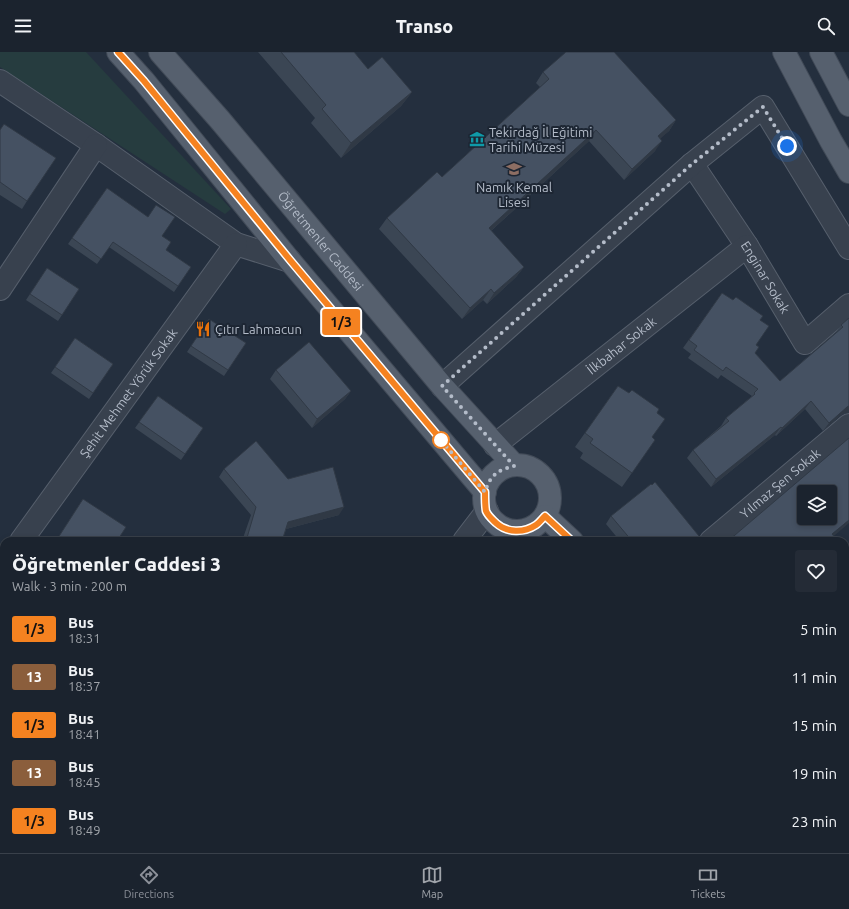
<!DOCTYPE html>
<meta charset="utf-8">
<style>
:root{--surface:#1b232e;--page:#242b36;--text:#f1f3f6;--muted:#a0a4aa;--line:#39404a;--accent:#8c9099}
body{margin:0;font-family:Ubuntu,sans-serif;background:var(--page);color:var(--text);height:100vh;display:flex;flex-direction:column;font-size:15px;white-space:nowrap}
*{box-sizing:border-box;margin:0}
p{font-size:13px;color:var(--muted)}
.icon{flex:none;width:22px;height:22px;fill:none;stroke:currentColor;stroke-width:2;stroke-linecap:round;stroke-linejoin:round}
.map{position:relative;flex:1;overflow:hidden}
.drawer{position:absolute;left:0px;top:485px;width:849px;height:316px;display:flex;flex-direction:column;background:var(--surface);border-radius:12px 12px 0 0;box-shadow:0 2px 6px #0003,0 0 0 1px var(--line)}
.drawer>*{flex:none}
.badge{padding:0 8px;border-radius:3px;font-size:14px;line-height:26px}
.buttons{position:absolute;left:797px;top:433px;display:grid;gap:8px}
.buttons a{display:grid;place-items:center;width:40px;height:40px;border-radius:4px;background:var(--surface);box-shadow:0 2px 6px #0003,0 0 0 1px var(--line);font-size:20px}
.you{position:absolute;width:20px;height:20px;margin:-10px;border:3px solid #fff;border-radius:50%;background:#1a73e8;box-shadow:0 0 0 6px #1a73e833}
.map>.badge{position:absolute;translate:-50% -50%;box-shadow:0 0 0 2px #fff}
.round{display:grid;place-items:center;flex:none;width:42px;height:42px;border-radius:4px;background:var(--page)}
.headline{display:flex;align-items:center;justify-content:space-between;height:68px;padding:0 12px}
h1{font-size:19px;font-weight:800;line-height:30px}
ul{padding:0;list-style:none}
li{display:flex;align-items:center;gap:12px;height:48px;padding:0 12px}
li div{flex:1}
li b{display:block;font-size:15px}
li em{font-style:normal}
li .badge{min-width:44px;font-weight:700;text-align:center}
header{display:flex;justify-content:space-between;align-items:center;height:52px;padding:0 12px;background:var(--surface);font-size:18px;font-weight:800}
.tab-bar{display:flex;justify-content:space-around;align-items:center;height:56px;border-top:1px solid var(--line);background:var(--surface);font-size:11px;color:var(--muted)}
.tab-bar a{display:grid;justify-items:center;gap:2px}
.tab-bar .selected{color:var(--accent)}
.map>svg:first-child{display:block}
.green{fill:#263c3f}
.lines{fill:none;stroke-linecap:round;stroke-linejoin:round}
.minor-casing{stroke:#565f6c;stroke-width:24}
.major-casing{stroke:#414a57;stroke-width:24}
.minor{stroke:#38414e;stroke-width:22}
.major{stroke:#56606e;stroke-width:22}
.wall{fill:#3b4654}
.shaded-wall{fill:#303945}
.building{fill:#455162;stroke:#303945;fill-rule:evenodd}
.line-casing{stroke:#fff;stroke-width:9}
.line{stroke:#f58220;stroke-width:6}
.walk{stroke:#b4bcc9;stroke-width:4;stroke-dasharray:0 7.2}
.stop-dot{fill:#fff;stroke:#f58220;stroke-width:2}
.labels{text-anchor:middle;stroke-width:4;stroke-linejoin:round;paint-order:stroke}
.poi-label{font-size:13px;fill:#b4bcc9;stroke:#1d2633;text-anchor:start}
.street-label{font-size:13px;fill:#b4bcc9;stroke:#1d2633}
</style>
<header><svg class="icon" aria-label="menu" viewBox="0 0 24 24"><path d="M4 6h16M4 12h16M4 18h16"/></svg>Transo<svg class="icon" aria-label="search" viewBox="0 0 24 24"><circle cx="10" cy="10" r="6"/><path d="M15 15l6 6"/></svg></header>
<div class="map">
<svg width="849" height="801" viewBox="0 0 849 801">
<rect width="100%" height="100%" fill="#242f3e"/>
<path class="green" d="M0,0H86L231,157L225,162L0,15Z"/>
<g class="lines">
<g class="minor-casing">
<g id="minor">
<path d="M0,29L96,93L236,192L290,209"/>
<path id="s1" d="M692,112L747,194L805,291L849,253"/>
<path d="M0,237L96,93"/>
<path d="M442,334L692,112L763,55L849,196"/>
<path id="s2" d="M495,393L747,194"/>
<path id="s3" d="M21,489L236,192"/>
<path d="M464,489L487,459"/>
<path d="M506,489L516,480"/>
<path id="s4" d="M711,489L849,373"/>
<path d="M0,518L4,512"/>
<path d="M845,628L849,625"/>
<path d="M199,801L203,797"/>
</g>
</g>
<g class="major-casing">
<g id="major">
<path d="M118,0L144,29L290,209L485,440"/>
<path id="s5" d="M160,0L220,68L442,334L514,413"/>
<path d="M784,0L831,89L849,120"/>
<path d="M821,0L849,53"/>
<circle cx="517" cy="446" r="33"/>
<path d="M545,464L572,489"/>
<path d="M845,742L849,745"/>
</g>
</g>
<use href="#minor" class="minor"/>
<use href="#major" class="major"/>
</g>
<g class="wall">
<path d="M258,0H354L368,17L412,40L401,54L341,106L311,71L315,66Z"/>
<path d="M543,20L676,68L669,79L660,86L655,99L624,128L589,89L491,179L524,215L516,225L487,252L483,248L462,267L379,177L387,166L442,125L540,35L536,31Z"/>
<path d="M0,78L27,149L22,157L0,143Z"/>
<path d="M107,136L162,184L166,198L191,215L174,240L109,195L97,212L68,192Z"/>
<path d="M47,216L79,237L58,269L26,248Z"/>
<path d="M722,241L760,268L755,301L780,329L836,280L841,273L849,266L846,361L841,363L823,379L805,357L776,384L775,383L711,435L687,406L693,398L721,374L726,366L752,344L721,323L718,327L688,306L691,302L683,296Z"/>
<path d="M209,267L246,291L224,324L187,300Z"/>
<path d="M75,286L113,312L89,347L51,321Z"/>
<path d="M276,318L351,339L345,347L312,376L270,327Z"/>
<path d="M618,334L657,361L652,385L655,388L622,435L580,406L583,401L575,395Z"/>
<path d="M158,344L203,376L181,408L135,376Z"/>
<path d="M224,417L288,427L339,463L286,477L282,489H242L251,463L219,425Z"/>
<path d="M83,447L117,489H56Z"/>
<path d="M611,464L703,489H620L606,472Z"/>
<path d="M4,559V629L2,631L0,630V565Z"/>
<path d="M849,663V681L845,677V668Z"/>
<path d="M316,797H358L355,801L352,800V801H315Z"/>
<path d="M523,797H563L562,799L556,801H535L534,799L524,801Z"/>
<path d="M783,797H835L834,801H782Z"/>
</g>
<g class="shaded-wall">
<path d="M412,40L401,54L341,106L351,91Z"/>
<path d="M676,68L669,79L651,95L658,84Z"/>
<path d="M596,78L589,89L482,187L489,176Z"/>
<path d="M662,89L655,99L624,128L632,117Z"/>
<path d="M524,215L516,225L487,252L494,241Z"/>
<path d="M491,237L483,248L462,267L470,256Z"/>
<path d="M351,339L345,347L312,376L317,367Z"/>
<path d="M811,349L805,357L776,384L782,376Z"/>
<path d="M849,354V361H846L841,363L823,379L829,371L847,355Z"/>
<path d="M781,375L775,383L711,435L716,427Z"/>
<path d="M344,455L339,463L282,478L288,470Z"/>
<path d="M849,468V471L828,489L832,482Z"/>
<path d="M849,606V613L845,614V609Z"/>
<path d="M4,762V765L0,769V766Z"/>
<path d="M320,797H322L339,801H317Z"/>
<path d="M350,797H358L355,801L349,799Z"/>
<path d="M527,797H535L534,799L524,801Z"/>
<path d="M545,797H563L562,799L556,801H540L542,798Z"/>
</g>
<g class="building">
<path d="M281,0H354L368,17L382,5L412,40L351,91L322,57L326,53Z"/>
<path d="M566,0H614L676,68L658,84L662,89L632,117L596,78L489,176L524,215L494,241L491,237L470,256L387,166L437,120L442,125L549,27L543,20Z"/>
<path d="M4,72L56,106L27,149L0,130V78Z"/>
<path d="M107,136L148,165L156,153L175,165L162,184L171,190L166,198L191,215L178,234L113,190L101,207L72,186Z"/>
<path d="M47,216L79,237L62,263L30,242Z"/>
<path d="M722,241L733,248L736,245L763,264L760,268L769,274L756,293L759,295L755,301L780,329L843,275L841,273L849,266V354L847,355L829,371L811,349L782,376L781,375L716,427L693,398L729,369L726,366L755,342L754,341L758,337L726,315L723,319L694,298L697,294L689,288Z"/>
<path d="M209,267L246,291L228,318L191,294Z"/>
<path d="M75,286L113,312L93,341L55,315Z"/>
<path d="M309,290L351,339L317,367L276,318Z"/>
<path d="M618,334L629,341L632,338L659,357L657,361L665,367L652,385L655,388L632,421L590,391L593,387L585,381Z"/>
<path d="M158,344L203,376L185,402L139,370Z"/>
<path d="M849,386V468L832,482L838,489H728ZM804,440H830V466H804Z"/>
<path d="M256,389L288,427L333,415L344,455L288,470L282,489H246L256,455L224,417Z"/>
<path d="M655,430L703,489H632L611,464L651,432L652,433Z"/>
<path d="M83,447L126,475L117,489H56Z"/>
<path d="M845,498L849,503V606L845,609Z"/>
<path d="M4,559V624L0,621V565Z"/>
<path d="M0,689L4,693V762L0,766Z"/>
<path d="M87,797H132L137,801H83Z"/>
<path d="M322,797H353L352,801H339Z"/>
<path d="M786,797H835L834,801H785Z"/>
</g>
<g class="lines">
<g class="line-casing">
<path id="line" d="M118,0L144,29L290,208L485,440C485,446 485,454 486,459C488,464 493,468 496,471C507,481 524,481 536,473C539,471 542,467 545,464L572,489"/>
</g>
<use href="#line" class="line"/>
<path class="walk" d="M441,388L439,386L485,440C490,424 497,418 514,414L442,334L692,112L763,55L787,94"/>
</g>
<defs>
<g id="museum-bare" transform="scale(1.2)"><path d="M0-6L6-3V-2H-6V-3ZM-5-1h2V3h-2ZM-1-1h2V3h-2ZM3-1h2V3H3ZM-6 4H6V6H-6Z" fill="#0f9aa8" stroke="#1d2633" stroke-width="2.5" paint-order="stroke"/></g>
<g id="school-bare" transform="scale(1.2)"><path d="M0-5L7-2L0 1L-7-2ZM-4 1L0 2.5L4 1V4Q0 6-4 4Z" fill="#8d6e63" stroke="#1d2633" stroke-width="2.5" paint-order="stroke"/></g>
<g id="restaurant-bare" transform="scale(1.2)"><path d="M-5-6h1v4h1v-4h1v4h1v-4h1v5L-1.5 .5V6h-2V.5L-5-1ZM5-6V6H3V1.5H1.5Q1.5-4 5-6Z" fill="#e8710a" stroke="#1d2633" stroke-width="2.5" paint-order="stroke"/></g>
</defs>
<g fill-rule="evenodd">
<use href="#museum-bare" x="477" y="87"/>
<use href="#school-bare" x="514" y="117"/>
<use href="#restaurant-bare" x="203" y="277"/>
</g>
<circle class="stop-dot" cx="441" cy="388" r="8"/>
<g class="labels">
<g class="poi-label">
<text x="489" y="85">Tekirdağ İl Eğitimi<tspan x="489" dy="15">Tarihi Müzesi</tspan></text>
<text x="514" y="140" text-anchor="middle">Namık Kemal<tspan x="514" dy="15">Lisesi</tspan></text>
<text x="215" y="282">Çıtır Lahmacun</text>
</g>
<g class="street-label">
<text dy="5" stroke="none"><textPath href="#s5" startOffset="248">Öğretmenler Caddesi</textPath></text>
<text dy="5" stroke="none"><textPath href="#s1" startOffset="135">Enginar Sokak</textPath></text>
<text dy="5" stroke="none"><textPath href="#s2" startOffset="161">İlkbahar Sokak</textPath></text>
<text dy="5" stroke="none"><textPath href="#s3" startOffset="183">Şehit Mehmet Yörük Sokak</textPath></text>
<text dy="5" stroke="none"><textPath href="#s4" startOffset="90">Yılmaz Şen Sokak</textPath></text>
</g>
</g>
</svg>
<div class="buttons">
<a><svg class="icon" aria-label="layers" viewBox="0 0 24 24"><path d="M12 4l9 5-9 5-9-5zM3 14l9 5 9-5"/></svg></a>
</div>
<div class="you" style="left:787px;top:94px"></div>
<b class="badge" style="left:341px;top:270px;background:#f58220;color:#111">1/3</b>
<section class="drawer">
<div class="headline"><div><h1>Öğretmenler Caddesi 3</h1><p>Walk · 3 min · 200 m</p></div><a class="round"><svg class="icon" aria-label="heart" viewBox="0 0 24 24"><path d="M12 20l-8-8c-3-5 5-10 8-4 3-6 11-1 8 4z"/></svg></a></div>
<ul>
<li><span class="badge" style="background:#f58220;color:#111">1/3</span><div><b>Bus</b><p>18:31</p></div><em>5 min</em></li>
<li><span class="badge" style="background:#8b5e3c;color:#fff">13</span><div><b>Bus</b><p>18:37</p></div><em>11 min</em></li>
<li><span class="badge" style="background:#f58220;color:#111">1/3</span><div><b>Bus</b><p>18:41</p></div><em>15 min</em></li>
<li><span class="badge" style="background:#8b5e3c;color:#fff">13</span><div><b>Bus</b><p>18:45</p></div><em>19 min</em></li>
<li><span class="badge" style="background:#f58220;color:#111">1/3</span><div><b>Bus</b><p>18:49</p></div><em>23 min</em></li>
</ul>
</section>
</div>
<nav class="tab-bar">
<a class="selected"><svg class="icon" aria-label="directions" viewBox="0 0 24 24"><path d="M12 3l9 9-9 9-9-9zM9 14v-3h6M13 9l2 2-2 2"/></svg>Directions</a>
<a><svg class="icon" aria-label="map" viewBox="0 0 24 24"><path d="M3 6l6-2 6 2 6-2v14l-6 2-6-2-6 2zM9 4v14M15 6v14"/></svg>Map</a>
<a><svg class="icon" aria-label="tickets" viewBox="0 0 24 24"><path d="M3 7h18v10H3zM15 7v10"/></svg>Tickets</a>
</nav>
